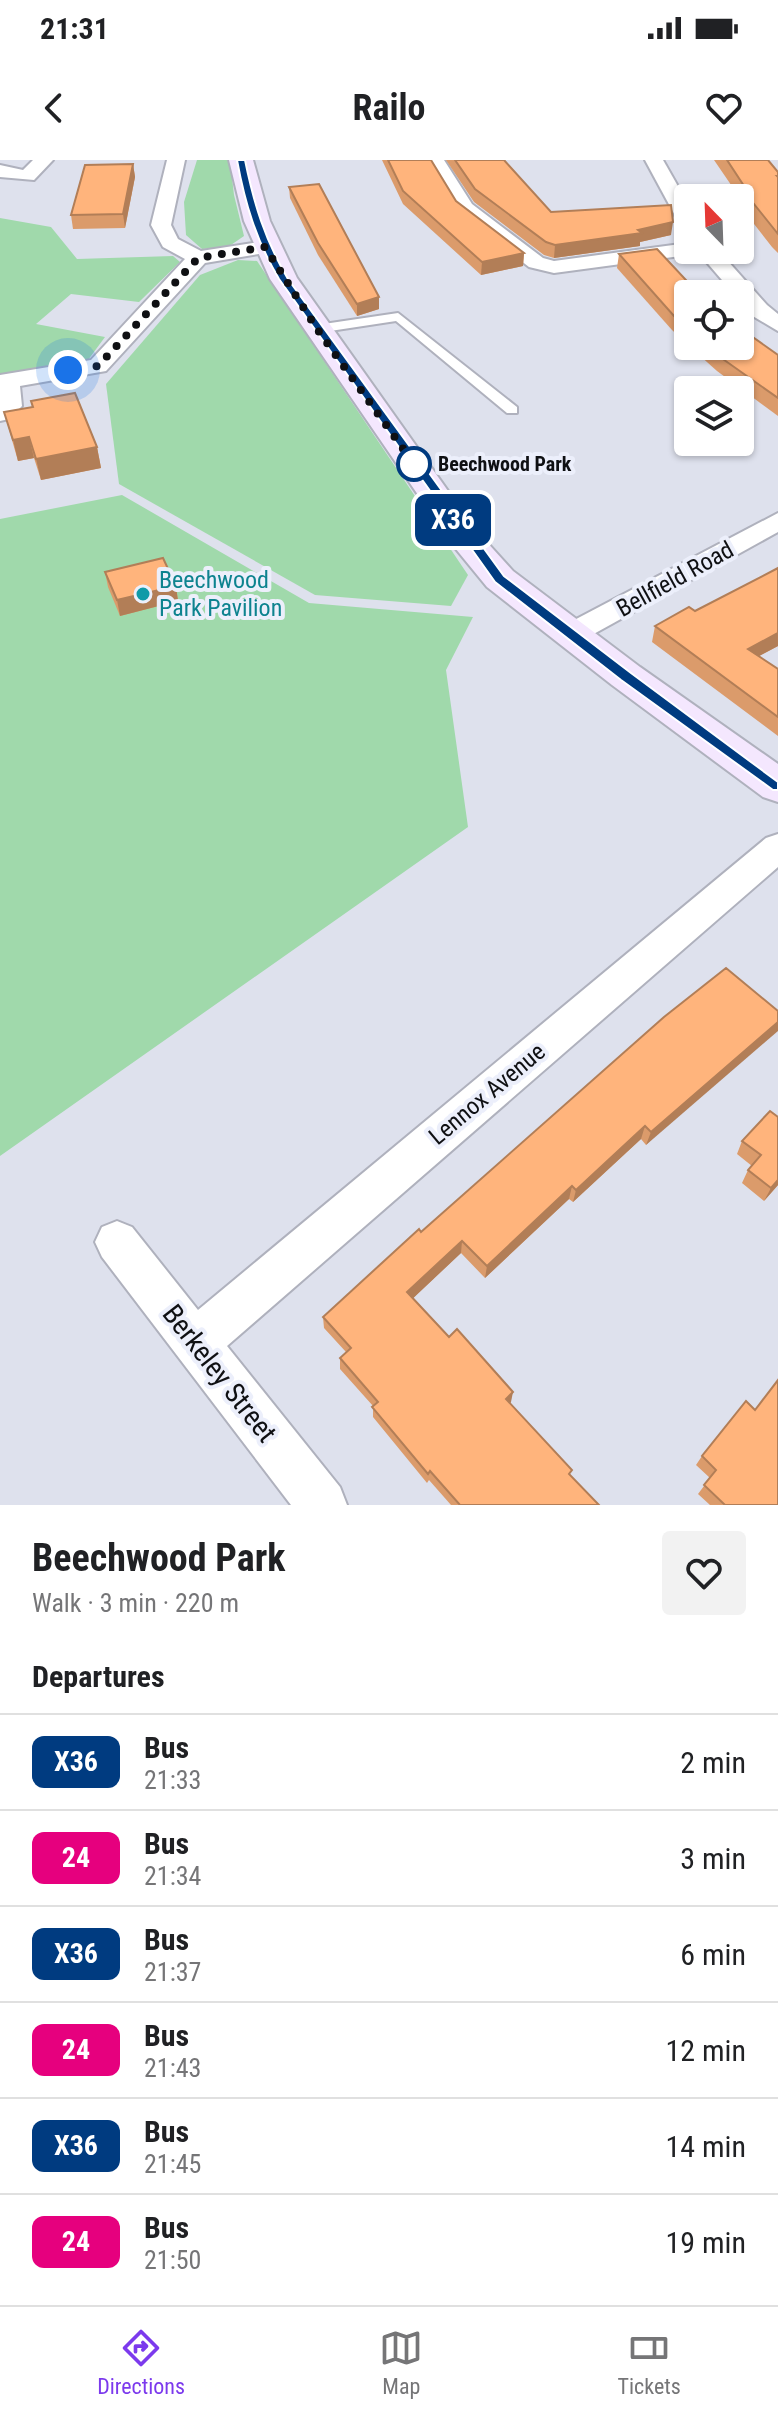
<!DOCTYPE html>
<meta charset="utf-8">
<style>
:root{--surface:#fff;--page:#f2f2f2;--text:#202124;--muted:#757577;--line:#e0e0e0;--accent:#7c3aed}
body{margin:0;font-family:"Roboto Condensed",sans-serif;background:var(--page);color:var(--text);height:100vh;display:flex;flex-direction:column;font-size:30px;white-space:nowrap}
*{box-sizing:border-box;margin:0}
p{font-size:26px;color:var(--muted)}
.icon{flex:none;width:44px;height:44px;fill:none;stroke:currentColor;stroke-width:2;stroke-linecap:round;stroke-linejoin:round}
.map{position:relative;height:1345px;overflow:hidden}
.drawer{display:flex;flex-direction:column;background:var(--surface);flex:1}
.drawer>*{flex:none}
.badge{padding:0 16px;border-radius:12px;font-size:28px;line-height:52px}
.needle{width:52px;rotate:337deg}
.controls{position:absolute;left:674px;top:24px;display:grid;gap:16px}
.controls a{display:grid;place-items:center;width:80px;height:80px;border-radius:8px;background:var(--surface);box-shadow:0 2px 6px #0004;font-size:40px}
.you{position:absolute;width:40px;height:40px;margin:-20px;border:6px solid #fff;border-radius:50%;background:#1a73e8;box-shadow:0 0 0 12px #1a73e833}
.map>.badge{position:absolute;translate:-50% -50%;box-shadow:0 0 0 4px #fff}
h2{padding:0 32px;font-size:30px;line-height:72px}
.round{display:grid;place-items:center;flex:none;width:84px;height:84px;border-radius:8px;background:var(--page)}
.headline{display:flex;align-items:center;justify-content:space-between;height:136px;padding:0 32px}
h1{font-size:38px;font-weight:700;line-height:60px}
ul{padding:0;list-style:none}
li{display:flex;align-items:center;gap:24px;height:96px;padding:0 32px;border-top:2px solid var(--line)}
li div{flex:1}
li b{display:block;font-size:30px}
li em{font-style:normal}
li .badge{min-width:88px;font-weight:700;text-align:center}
.status{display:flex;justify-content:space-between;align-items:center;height:56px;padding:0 40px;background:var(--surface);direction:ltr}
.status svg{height:22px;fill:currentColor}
header{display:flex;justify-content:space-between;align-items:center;height:104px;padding:0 32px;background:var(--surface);font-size:36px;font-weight:700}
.tabs{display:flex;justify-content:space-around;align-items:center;height:112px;border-top:2px solid var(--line);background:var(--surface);font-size:22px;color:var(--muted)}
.tabs a{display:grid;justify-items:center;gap:4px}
.tabs .active{color:var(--accent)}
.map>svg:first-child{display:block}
.green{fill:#a0d9ab}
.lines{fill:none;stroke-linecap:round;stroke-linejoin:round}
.lane-casing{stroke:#afb1bd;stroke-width:4}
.street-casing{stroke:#afb1bd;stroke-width:4}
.secondary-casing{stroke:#afb1bd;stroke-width:4}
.lane{fill:#fff;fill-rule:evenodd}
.street{fill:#fff;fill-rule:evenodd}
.secondary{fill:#f4e7fe;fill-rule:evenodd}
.wall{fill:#db9b6b}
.shaded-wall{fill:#b27e57}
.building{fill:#ffb47c;stroke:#b27e57;stroke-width:2}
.line{fill:#003b80;stroke:#fff;stroke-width:2}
.walk{stroke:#0f1013;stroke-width:8;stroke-dasharray:0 14.4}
.stop-dot{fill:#fff;stroke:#003b80;stroke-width:4}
.culture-dot{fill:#0f9aa8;stroke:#eceffb;stroke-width:3}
.labels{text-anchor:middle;stroke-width:8;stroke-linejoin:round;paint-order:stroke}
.far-stop-label{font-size:20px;font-weight:bold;fill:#0f1013;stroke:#eceffb;text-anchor:start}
.street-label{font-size:24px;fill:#0f1013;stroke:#eceffb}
.culture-label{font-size:24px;fill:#0d838f;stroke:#eceffb;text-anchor:start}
.near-street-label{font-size:28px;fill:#0f1013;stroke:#eceffb}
</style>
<div class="status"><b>21:31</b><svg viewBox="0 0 49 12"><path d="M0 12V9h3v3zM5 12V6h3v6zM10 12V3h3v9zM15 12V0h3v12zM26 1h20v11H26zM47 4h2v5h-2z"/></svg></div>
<header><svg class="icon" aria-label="back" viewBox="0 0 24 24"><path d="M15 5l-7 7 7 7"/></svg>Railo<svg class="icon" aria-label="heart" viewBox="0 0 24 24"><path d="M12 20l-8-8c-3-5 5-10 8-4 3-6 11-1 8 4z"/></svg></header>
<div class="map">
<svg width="778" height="1345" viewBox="0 0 778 1345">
<rect width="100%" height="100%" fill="#dee1ed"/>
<g class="green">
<path d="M197,0H230L234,35L244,76L228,87L202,89L186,75L184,42Z"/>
<path d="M0,58L51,67L77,99L173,96L180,102L139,142L71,134L36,164L105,177L88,200L0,214Z"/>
<path d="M238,100L257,101L468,415L451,446L315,435L119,324L106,224L200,115Z"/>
<path d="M122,335L309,443L473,457L446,510L468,667L0,996V359Z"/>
</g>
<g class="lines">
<g class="lane-casing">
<path id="lane" d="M398,153L517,247V253H507L396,161L317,173L311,169L317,165Z"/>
</g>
<g class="street-casing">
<g id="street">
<path d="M33,0H53L34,20L0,17V5L23,10Z"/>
<path d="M167,0H185L171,65L178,79L201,91L265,81L275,87L265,93L205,103L106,211L20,226L22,246L9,259L0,261V215L91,200L185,99L163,87L151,65Z"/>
<path d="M426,0H444L472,44L543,98L554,101L688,83V90H718L767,145L778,154V171L751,155L740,141V134H734L697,91L688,95L554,113L529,107L458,52Z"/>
<path d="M645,0H663L688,44V67L678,61Z"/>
<path d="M778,353V372L581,481L571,484L561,481L556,474L561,467Z"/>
<path d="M778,674V707L227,1186L340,1327L347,1345H291L102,1097L95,1082L102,1067L117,1061L132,1067L198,1150L766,678Z"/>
</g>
</g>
<g class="secondary-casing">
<path id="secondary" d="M229,0H253L270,61L297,118L475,369L513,411L640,507L778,604V642L763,637L612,525L487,427L451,383L270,119L244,61Z"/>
</g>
<use href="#lane" class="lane"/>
<use href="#street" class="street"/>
<use href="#secondary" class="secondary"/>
</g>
<g class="wall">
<path d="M382,0H431L456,41L524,93L523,106L481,115L403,44Z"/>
<path d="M446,0H504L551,52L671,75L640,82V86L554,98L544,95L474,42Z"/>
<path d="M714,0H768L778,12V93L772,87L740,46V38Z"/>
<path d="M133,4L135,17L125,68L73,69L71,55Z"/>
<path d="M289,27L379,137V149L357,156L318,95L290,38Z"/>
<path d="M619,94L688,134V185L672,170L617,108Z"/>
<path d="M689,186H740L778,195V256L717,211Z"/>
<path d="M31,241L97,287L101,308L41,320L34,298L18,301L4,252L32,247Z"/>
<path d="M778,408V486L759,496L778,509V576L652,482L655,466L695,451Z"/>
<path d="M105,412L176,426L178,441L120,456L108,427Z"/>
<path d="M778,851L646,985L641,979L573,1042L569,1039L485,1118L461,1093L413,1138L511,1242L510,1243L570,1315L599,1345H451L429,1320L427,1323L373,1257V1246L340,1209V1198L346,1192L324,1168L323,1157L421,1072Z"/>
<path d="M770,951L778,1025L764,1041L742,1023L748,1010L752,1006L737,994L742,981Z"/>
<path d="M702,1296L778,1345H710L698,1334L710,1318L696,1305Z"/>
</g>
<g class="shaded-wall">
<path d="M133,4L135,17L125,68L123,54Z"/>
<path d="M673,62L671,75L640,82V86L554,98L555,85Z"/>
<path d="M524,93L523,106L481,115L482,102Z"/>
<path d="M379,137V149L357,156V144Z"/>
<path d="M29,277L34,298L18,301L13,280Z"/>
<path d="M97,287L101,308L41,320L36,299Z"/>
<path d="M176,426L178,441L120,456L117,440Z"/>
<path d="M778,473V486L744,504L748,489Z"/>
<path d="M778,862V871L646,985L651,972Z"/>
<path d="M645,966L641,979L573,1042L576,1030Z"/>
<path d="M778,1020V1025L764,1041L771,1028Z"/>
<path d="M572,1026L569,1039L485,1118L487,1106Z"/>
<path d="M462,1081L461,1093L407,1144V1132Z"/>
<path d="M513,1232L511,1242L504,1249L506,1239Z"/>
</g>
<g class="building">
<path d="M388,0H431L456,41L524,93L482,102L403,31Z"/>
<path d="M455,0H504L551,52L671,45L673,62L638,70L642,73L555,85L546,82L475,29Z"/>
<path d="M727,0H768L778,12V16H777L778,17V74L742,29H746Z"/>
<path d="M133,4L123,54L71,55L85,5Z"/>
<path d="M319,24L379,137L357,144L318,83L289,27Z"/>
<path d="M657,89L699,134H688V168L674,156L619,94Z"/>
<path d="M740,168L778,195V238L720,197L708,186H740Z"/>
<path d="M75,233L97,287L36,299L29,277L13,280L4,252L33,247L31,241Z"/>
<path d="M163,398L176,426L117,440L105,412Z"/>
<path d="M778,408V473L748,489L778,509V557L655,466L689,447L695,451Z"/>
<path d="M726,808L778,851V862L651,972L645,966L576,1030L572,1026L487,1106L462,1081L407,1132L449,1177L457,1169L513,1232L506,1239L572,1310L569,1314L599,1345H460L430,1311L428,1314L372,1247L378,1242L340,1198L351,1188L323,1157L419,1069L421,1072L664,857Z"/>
<path d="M770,951L778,957V1020L771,1028L748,1010L761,995L742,981Z"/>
<path d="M778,1220V1345H725L704,1325L716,1310L702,1296L746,1241L755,1250Z"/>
</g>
<path class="line" d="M237,0H245C254,44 265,80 288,119L504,416L631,513L778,622V630H773L621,520L495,422L279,119C256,80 245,44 237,0Z"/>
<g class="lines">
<path class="walk" d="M68,210L98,206L198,98L265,87L317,169L414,304"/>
</g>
<circle class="stop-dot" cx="414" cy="304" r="16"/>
<circle class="culture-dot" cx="143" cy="434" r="8"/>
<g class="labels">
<g class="far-stop-label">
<text x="438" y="311">Beechwood Park</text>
</g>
<g class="street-label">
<text transform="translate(675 419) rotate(-29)" y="8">Bellfield Road</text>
<text transform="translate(487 934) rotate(-40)" y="8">Lennox Avenue</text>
</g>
<g class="culture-label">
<text x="159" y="428">Beechwood<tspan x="159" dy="28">Park Pavilion</tspan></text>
</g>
<g class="near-street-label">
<text transform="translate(220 1213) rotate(52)" y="10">Berkeley Street</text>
</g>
</g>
</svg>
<div class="controls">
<a><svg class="needle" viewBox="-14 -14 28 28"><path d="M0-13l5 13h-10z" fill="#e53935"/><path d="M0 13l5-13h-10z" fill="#757577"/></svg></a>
<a><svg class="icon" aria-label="locate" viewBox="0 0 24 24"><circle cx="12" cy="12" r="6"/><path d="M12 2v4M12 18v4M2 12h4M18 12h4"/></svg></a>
<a><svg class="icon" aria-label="layers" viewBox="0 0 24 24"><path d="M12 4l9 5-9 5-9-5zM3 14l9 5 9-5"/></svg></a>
</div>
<div class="you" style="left:68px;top:210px"></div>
<b class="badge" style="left:453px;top:360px;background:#003b80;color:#fff">X36</b>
</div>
<section class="drawer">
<div class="headline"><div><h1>Beechwood Park</h1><p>Walk · 3 min · 220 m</p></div><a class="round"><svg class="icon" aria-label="heart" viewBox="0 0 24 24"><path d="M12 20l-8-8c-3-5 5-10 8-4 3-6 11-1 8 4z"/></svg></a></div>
<h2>Departures</h2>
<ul>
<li><span class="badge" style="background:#003b80;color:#fff">X36</span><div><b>Bus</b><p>21:33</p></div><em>2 min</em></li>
<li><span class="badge" style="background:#e6007e;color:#fff">24</span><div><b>Bus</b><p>21:34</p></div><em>3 min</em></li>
<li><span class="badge" style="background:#003b80;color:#fff">X36</span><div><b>Bus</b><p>21:37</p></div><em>6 min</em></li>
<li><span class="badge" style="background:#e6007e;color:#fff">24</span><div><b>Bus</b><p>21:43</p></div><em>12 min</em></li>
<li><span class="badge" style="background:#003b80;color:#fff">X36</span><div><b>Bus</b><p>21:45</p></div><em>14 min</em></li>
<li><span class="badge" style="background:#e6007e;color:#fff">24</span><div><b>Bus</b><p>21:50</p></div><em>19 min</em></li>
</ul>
</section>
<nav class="tabs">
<a class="active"><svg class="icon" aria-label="directions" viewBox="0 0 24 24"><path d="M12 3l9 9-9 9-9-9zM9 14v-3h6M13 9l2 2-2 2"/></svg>Directions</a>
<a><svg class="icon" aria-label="map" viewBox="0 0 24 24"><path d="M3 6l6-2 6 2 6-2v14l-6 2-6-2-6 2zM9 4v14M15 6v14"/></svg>Map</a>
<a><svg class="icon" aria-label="tickets" viewBox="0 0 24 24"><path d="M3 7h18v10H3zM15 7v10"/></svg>Tickets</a>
</nav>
